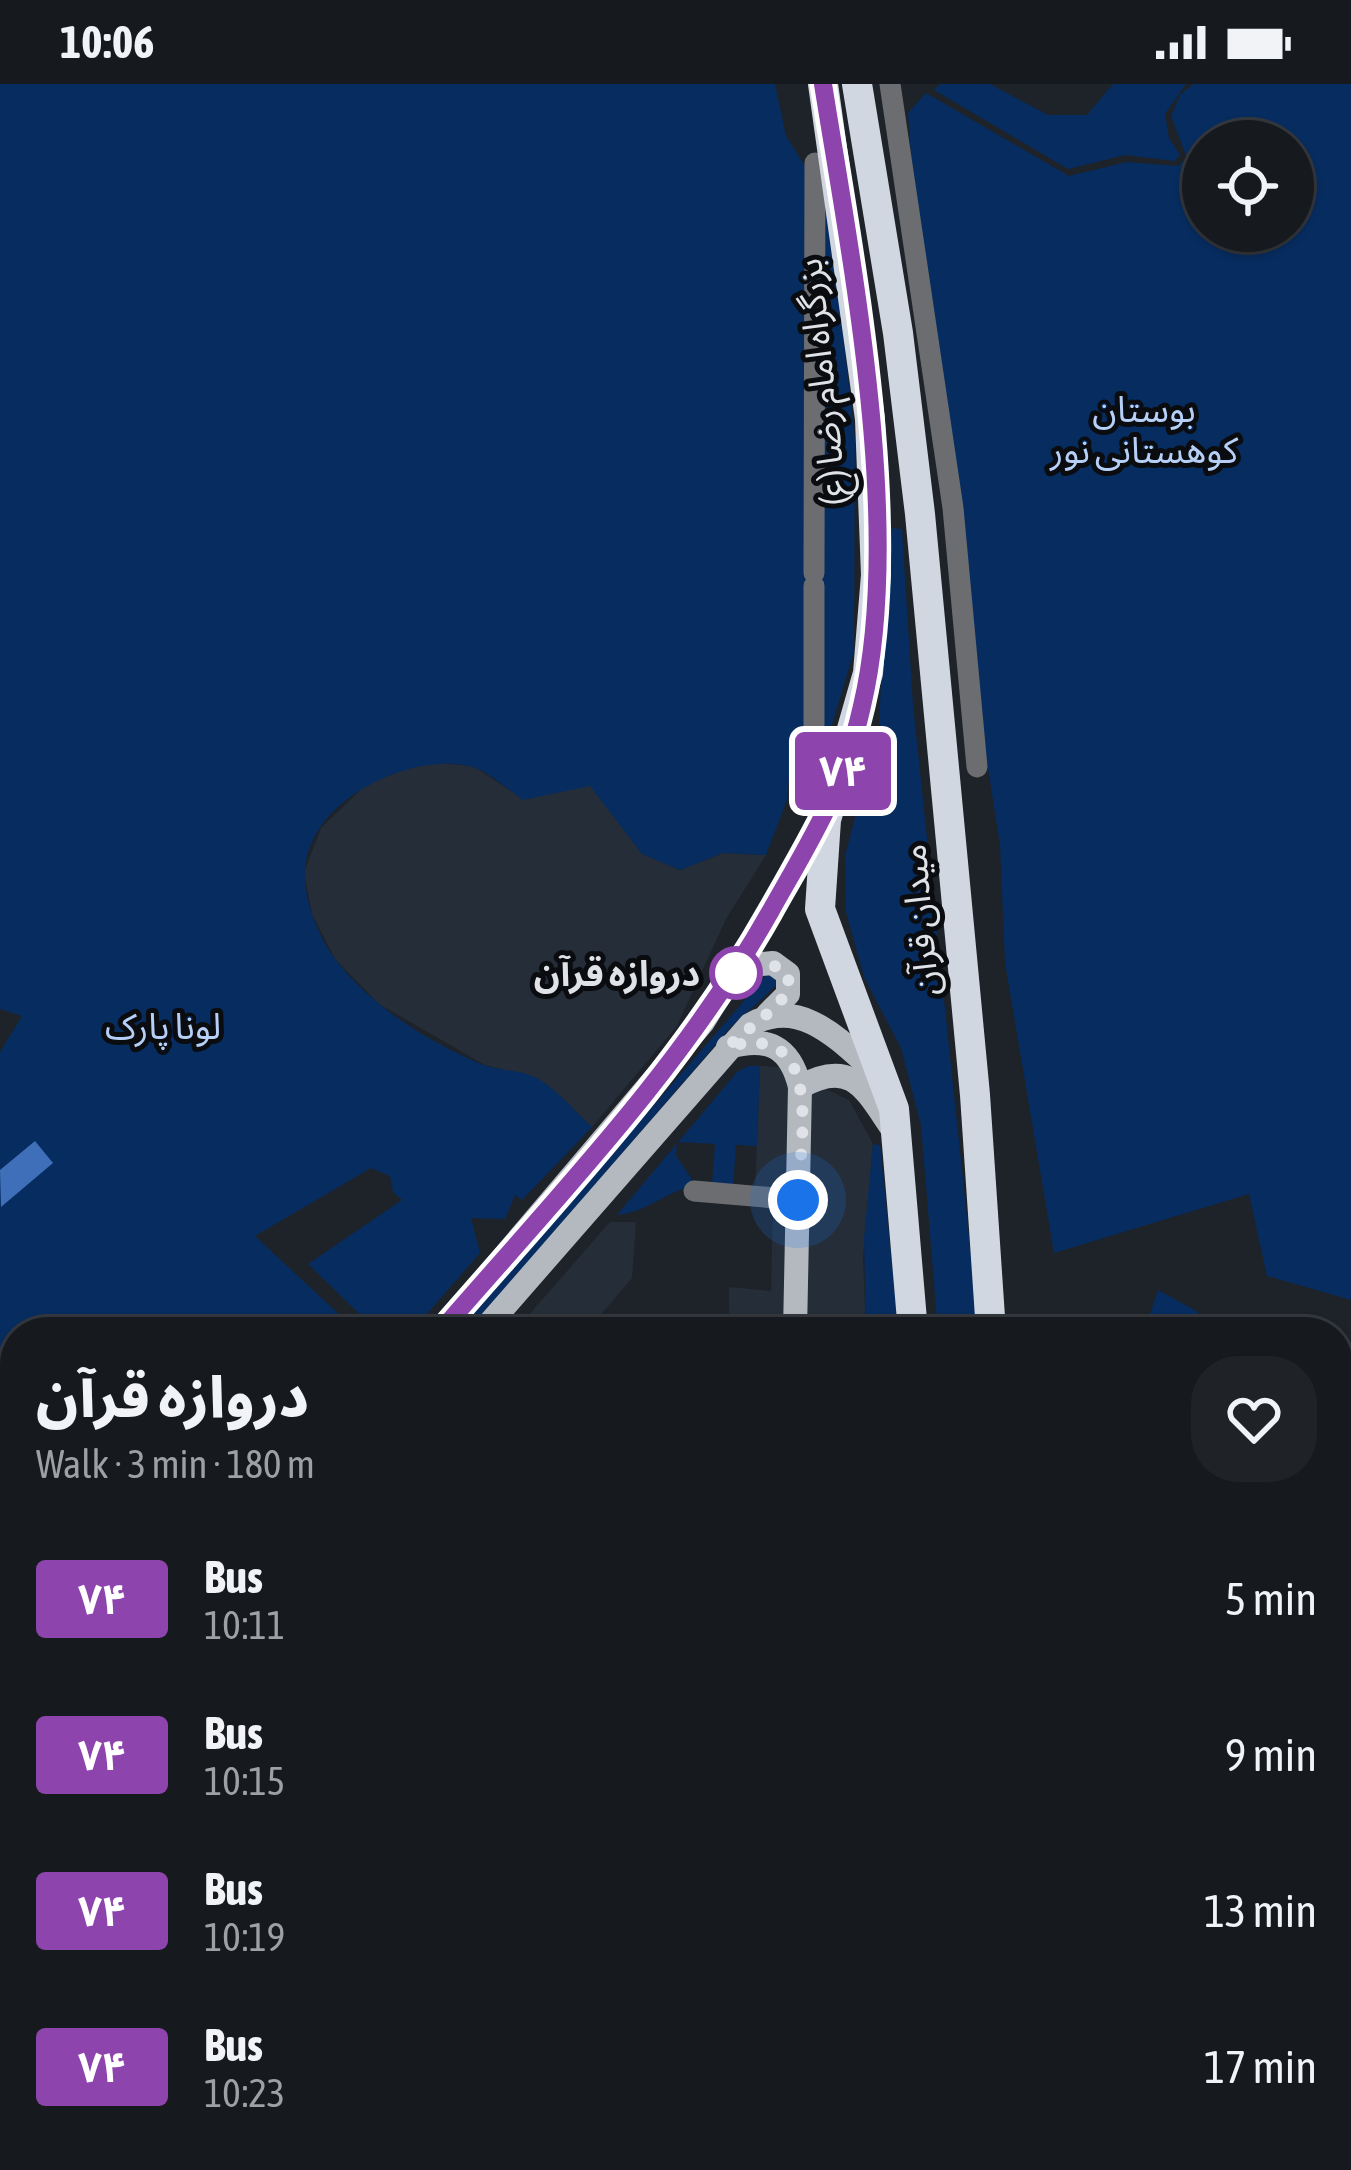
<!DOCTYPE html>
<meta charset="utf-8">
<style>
:root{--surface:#161a1f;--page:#1f2328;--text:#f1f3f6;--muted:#9ea1a4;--line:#35383d}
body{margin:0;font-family:"Asap Condensed","Noto Sans Arabic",sans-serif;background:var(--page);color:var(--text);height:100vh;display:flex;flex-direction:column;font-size:45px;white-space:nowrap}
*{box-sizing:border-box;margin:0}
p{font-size:39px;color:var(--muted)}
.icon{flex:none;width:66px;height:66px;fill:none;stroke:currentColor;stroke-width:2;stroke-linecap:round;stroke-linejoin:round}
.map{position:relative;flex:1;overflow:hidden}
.panel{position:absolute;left:0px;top:1233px;width:1353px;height:855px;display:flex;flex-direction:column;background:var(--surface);border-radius:48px 48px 0 0;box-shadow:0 3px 9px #0004,0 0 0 3px var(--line)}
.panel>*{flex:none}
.badge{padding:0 24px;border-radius:9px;font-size:42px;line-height:78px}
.buttons{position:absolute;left:1182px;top:36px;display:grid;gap:24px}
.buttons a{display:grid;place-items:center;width:132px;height:132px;border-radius:50%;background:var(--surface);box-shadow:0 3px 9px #0004,0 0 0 3px var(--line);font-size:60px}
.you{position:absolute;width:60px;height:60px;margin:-30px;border:9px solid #fff;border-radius:50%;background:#1a73e8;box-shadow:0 0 0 18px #1a73e833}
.map>.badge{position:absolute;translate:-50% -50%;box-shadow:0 0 0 6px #fff}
.round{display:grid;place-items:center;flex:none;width:126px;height:126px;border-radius:48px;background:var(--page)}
.head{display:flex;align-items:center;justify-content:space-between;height:204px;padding:0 36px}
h1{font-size:57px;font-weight:800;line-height:90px}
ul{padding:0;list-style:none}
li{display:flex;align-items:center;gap:36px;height:156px;padding:0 36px}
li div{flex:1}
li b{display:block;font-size:45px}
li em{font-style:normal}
li .badge{min-width:132px;font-weight:700;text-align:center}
.status{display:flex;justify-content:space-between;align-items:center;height:84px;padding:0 60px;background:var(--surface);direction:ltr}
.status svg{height:33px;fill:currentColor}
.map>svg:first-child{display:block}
.built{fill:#252d38}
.green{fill:#072c5f;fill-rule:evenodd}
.water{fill:#3e6fb8}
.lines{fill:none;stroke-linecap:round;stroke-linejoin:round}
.minor{stroke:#6b6d71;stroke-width:21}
.major{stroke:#b4b9c0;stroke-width:24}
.highway{stroke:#d1d7e0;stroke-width:30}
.line-casing{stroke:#fff;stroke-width:27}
.line{stroke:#8e44ad;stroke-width:18}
.walk{stroke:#dfe2e7;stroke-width:12;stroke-dasharray:0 21.6}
.stop-dot{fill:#fff;stroke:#8e44ad;stroke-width:6}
.labels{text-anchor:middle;stroke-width:10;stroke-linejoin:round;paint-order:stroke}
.street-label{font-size:36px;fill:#dfe2e7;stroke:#0a0c0f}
.park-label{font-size:36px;fill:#b5cff7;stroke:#0a0c0f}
.stop-label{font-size:36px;font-weight:bold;fill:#dfe2e7;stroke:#0a0c0f;text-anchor:end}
</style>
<div class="status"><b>10:06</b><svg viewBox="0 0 49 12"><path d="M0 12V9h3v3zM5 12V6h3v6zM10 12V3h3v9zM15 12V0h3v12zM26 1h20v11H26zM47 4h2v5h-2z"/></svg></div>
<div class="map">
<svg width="1351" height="2086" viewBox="0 0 1351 2086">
<rect width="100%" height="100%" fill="#1e2329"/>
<g class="built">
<path d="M423,678L473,682L523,715L590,701L642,770L680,786L723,769L766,771L726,835L677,942L592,1043L537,994L485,981L379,920L335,875L312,830L304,788L321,744L372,695Z"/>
<path d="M760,982L779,983L849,1016L873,1060L863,1174L866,1248H756V1235L729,1234V1203L771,1207L773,1121L755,1107Z"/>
<path d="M610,1138H636L632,1194L586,1248H514Z"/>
<rect x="607" y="2073" width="152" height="13"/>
</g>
<g class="green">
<path d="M0,0H775L786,52L829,120L855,357L854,567L830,647L793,651L787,716L766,771L723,769L680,786L642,770L590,702L523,716C507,705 487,686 469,682C407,668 304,719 305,791C305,819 319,854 336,876C371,922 431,960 484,981C501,987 522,986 537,994C557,1005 575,1028 592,1043L522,1116L515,1111L505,1135L471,1134L480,1169L411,1248H378L308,1180L402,1116L393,1108L390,1092L371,1084L255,1152L358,1248H15V1417L0,1394V968L22,932L0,925Z"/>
<path d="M940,0H990L1048,31H1087L1113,0H1186L1165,30L1169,54L1180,71L1174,77L1125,71L1068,85L934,6Z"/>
<path d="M1193,0H1351V1216L1267,1192L1249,1110L1054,1169L1005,879L1000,761L928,300L908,29L926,9L1069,92L1127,78L1178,82L1187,74L1171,32L1180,11ZM1203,57H1293V147H1203Z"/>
<path d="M888,444L902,445L913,621L979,1248H938L921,1041L901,964L864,893L846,828L845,772L879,642Z"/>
<path d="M768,889L780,898L731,943L468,1248H458Z"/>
<path d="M748,982H760L757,1062L736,1061L733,1104L712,1101L715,1060L677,1058L676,1072L696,1101C667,1107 647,1128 617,1131L737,988Z"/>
<path d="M873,1060L880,1061L899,1248H866L864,1154Z"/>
<path d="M1158,1206L1198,1228L1204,1248H1144Z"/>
<path d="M1351,1263V1644L1338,1668V1265Z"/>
<path d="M0,1420L15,1446V1674L0,1681Z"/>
<path d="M15,1826V1924L0,1916V1842Z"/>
<rect x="803" y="2073" width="463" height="13"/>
</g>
<path class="water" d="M35,1057L53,1079L1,1123L0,1086Z"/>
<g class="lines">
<g class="minor">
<path d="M890,0L953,424L977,683"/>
<path d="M814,489L815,79"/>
<path d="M814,502V644"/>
<path d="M694,1107L798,1116"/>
<path d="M497,1231L516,1248"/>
<path d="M659,1248L662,1244"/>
<path d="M0,1410L15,1433"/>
<path d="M1338,1875L1351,1878"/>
<path d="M1338,1934H1351"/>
<path d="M0,1938L15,1944"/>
<path d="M302,2073L334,2086"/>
<path d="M1272,2073V2086"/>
<path d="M1331,2073L1334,2086"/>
</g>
<g class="major">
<path d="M741,882L773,879L788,890V910L768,930"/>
<path d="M728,963C768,952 790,962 800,1003L795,1248"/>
<path d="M800,1003C853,973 866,1007 894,1047"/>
<path d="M440,1248L703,938L825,738"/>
<path d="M482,1248L750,941C802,911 842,959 880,992"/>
<path d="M0,1705L15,1697"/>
<path d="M1338,1720L1351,1734"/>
<path d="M0,1728L15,1744"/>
<path d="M1338,1783L1351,1795"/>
<path d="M0,1803L15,1786"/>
<path d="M776,2086V2073"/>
</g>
<g class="highway">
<path d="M823,0L870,335L876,491L868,589L826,736L820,825L894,1025L913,1248"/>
<path d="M857,0L898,249L920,430L975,1011L991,1248"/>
</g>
</g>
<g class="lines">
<g class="line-casing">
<path id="line" d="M440,1248C557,1113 682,984 770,828C811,755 843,707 862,622C904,444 852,182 823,0"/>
</g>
<use href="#line" class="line"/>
<path class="walk" d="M736,889L741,882L760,879L783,884L790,900L779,920L727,963C826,935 800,1055 798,1116"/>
</g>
<circle class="stop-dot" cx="736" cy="889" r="24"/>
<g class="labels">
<g class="street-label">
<text transform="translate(821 298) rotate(-96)" y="13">بزرگراه امام رضا (ع)</text>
<text transform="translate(919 836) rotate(-95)" y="13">میدان قرآن</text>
</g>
<g class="park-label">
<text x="1144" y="338">بوستان<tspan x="1144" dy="41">کوهستانی نور</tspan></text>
<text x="163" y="955">لونا پارک</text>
</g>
<g class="stop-label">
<text x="700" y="902">دروازه قرآن</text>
</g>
</g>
</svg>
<div class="buttons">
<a><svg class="icon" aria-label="locate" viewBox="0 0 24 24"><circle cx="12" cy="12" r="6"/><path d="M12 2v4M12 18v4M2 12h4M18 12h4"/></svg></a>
</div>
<div class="you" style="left:798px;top:1116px"></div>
<b class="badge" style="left:843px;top:687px;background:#8e44ad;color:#fff">۷۴</b>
<section class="panel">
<div class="head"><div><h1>دروازه قرآن</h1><p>Walk · 3 min · 180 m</p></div><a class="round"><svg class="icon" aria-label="heart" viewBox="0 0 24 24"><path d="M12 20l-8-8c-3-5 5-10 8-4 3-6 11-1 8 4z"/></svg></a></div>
<ul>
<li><span class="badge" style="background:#8e44ad;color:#fff">۷۴</span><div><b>Bus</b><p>10:11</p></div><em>5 min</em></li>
<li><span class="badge" style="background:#8e44ad;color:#fff">۷۴</span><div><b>Bus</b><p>10:15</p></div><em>9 min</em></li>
<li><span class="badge" style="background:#8e44ad;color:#fff">۷۴</span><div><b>Bus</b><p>10:19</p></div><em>13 min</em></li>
<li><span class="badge" style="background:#8e44ad;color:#fff">۷۴</span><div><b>Bus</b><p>10:23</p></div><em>17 min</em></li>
</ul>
</section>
</div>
